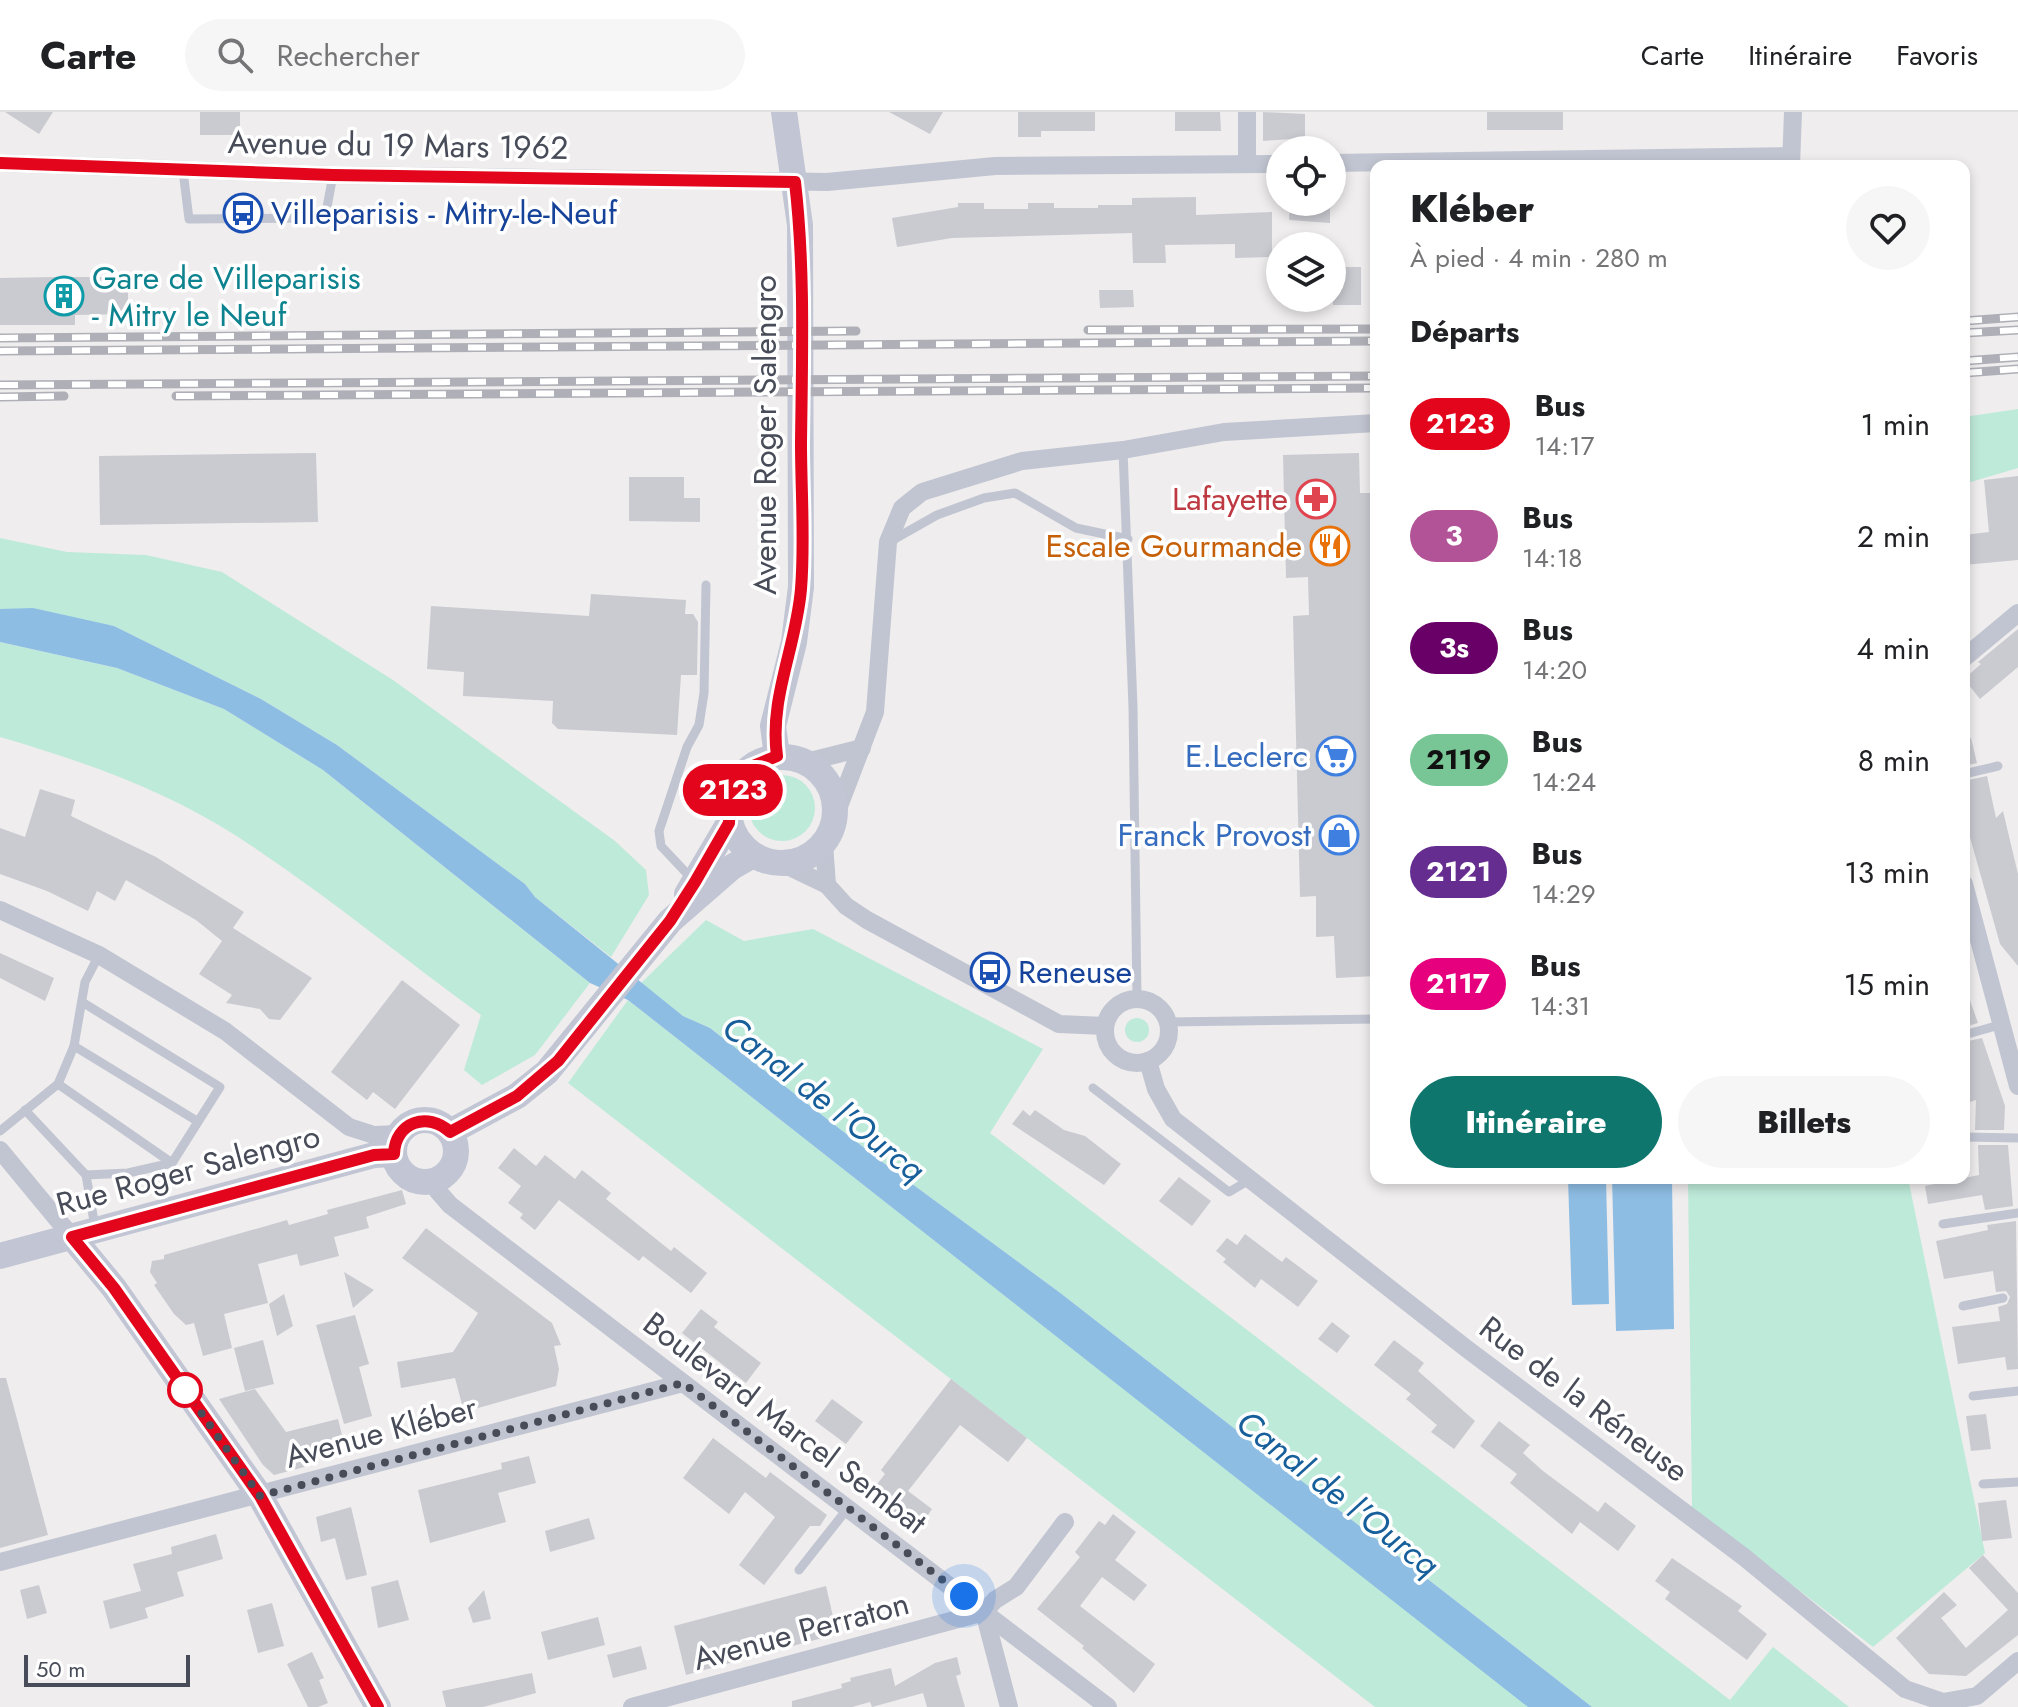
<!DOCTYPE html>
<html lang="fr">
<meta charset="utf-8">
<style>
:root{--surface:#fff;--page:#f6f6f6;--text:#202124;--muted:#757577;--line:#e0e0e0;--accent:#0f766e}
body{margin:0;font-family:Jost,sans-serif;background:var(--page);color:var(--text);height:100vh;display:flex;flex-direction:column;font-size:30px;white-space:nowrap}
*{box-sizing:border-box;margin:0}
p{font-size:26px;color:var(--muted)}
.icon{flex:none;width:44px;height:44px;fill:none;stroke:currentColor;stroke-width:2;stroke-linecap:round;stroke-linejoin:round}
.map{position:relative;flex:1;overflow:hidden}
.details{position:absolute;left:1370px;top:48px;width:600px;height:1024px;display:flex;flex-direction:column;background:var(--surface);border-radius:16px;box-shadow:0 4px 12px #0003}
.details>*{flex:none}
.badge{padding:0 16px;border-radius:26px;font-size:28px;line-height:52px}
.fabs{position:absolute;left:1266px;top:24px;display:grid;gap:16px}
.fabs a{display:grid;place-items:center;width:80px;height:80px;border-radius:50%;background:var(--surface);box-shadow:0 4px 12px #0003;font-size:40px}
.scale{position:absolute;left:24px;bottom:20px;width:166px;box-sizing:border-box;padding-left:8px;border:4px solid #474c58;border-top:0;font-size:22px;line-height:28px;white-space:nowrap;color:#474c58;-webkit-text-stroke:6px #fff;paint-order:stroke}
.you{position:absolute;width:40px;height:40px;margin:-20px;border:6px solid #fff;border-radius:50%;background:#1a73e8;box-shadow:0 0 0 12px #1a73e833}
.map>.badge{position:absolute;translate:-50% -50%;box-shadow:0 0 0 4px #fff}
h2{padding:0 40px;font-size:30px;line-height:72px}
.round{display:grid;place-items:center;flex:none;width:84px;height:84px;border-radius:42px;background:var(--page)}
.overview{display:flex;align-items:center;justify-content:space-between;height:136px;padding:0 40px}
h1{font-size:38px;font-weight:800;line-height:60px}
.primary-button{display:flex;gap:16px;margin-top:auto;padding:16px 40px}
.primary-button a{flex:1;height:92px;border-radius:48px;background:var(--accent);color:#fff;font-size:32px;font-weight:800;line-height:92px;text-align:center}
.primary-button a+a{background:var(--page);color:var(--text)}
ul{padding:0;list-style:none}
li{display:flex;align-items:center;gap:24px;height:112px;padding:0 40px}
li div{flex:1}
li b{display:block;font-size:30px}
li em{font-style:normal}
li .badge{min-width:88px;font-weight:700;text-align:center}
header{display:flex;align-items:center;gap:48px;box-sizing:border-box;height:112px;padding:0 40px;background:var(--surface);border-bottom:2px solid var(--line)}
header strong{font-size:38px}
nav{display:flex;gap:44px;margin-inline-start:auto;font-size:28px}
.search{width:560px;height:72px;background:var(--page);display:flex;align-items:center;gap:20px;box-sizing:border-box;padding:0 28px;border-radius:44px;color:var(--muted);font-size:30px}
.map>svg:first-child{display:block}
.green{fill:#beeada}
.water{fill:#8ebde4}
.building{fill:#cacbd1}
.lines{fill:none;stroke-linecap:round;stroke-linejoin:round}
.lane{stroke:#c1c5d1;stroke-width:9}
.street{stroke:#c1c5d1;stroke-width:18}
.secondary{stroke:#c1c5d4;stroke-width:26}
.rail-casing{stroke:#afb0b7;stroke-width:9}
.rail{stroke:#fff;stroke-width:6;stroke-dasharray:18;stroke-linecap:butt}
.line-casing{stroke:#fff;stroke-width:18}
.line{stroke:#e3051c;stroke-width:12}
.walk{stroke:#474c58;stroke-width:8;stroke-dasharray:0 14.4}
.stop-dot{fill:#fff;stroke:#e3051c;stroke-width:4}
.labels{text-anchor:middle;stroke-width:7;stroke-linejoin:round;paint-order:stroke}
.street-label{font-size:32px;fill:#474c58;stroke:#fff}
.transit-label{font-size:32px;fill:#164399;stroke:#fff;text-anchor:start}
.culture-label{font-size:32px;fill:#0d838f;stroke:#fff;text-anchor:start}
.health-label{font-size:32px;fill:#be3a42;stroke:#fff;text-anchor:end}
.food-label{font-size:32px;fill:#c56008;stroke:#fff;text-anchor:end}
.shop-label{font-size:32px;fill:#366cbe;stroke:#fff;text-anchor:end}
.water-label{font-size:34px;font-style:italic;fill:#175f9b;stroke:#fff}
</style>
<header>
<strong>Carte</strong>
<div class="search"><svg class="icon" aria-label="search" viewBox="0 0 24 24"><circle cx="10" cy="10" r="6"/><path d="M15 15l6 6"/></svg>Rechercher</div>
<nav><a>Carte</a><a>Itinéraire</a><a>Favoris</a></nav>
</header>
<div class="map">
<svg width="2018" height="1595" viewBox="0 0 2018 1595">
<rect width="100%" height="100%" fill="#efeded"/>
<g class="green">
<path d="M2018,297V356L1964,372V305Z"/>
<path d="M0,426L67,440L146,443L222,460L393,568L615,729L646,758L649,783L611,845L535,785L525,772L337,633L261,587L114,514L0,497Z"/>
<path d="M0,530L117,556L224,597L323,658L590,871L535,943L482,973L464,958L481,903C400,844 320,778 235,723C163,677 82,649 0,625Z"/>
<circle cx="782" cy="696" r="33"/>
<path d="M706,808L744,829L813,817L1043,937L990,1021L1730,1588L1773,1535L1849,1595H1592L1059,1180L885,1052L710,916L683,904L641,871Z"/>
<path d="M628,888L1529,1595H1375L568,971Z"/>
<circle cx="1137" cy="918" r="12"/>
<path d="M1688,1066H1908L1985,1441L1873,1535L1692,1396Z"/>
</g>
<g class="water">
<path d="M33,496L114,514L261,587L337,633L525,772L535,785L683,904L710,916L885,1052L1059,1180L1592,1595H1528L628,888L590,871L323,658L224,597L117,556L0,530V497Z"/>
<path d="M1568,1066H1606L1609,1192L1572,1193Z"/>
<path d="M1612,1066H1672L1674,1217L1616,1219Z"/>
</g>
<g class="building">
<path d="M5,0H53L39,22Z"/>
<rect x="200" y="0" width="40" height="23"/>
<path d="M889,0H943L930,22Z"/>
<path d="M1018,0H1095V19H1041V25H1018Z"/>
<path d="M1175,0H1220L1221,19H1175Z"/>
<path d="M1263,0L1305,2V26L1263,29Z"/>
<rect x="1487" y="0" width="76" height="18"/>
<path d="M1196,85V103L1272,100V145L1235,146V132L1165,133L1166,151H1133L1132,121L952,126L897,135L892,106L958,95V91H984V97H1028V91H1054V96H1098V93H1132V86Z"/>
<path d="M1290,90H1330V111L1289,108Z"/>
<rect x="1333" y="155" width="28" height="38"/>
<path d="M54,165H128V202L75,203V213H0V166Z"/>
<path d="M1099,178H1133L1134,195L1100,196Z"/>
<path d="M316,341L318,410L100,413L99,344Z"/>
<path d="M1359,341L1360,381H1376V864L1336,866L1334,824L1316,825V784L1300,785L1293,504L1309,503L1308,465L1286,466L1283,343Z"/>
<path d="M2018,364V448L1964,453V423L1989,420L1984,368Z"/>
<path d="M629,365H684V386H700V410L629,409Z"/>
<path d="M591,482L686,488L685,502H693L698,510L697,563H681L677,623L558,617L552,611L553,589L463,584L464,560L427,557L431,494L589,504Z"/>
<path d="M2018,517V555L1980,587L1964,567L1981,552L1978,550Z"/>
<path d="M1964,626H1971L1977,651L1964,654Z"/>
<path d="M1987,664L1996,706L2003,699L2018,762V854L2000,832L1964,704V669Z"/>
<path d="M40,677L75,688L71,704L156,745L244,800L233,816L312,866L280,908L269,907L260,897L226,891L232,883L199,862L222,829L196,808L126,768L115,789L97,779L88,799L47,779L0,762V716L25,725Z"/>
<path d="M0,841L54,866L45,889L0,866Z"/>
<path d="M402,868L460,913L395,997L373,980L367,988L331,960Z"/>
<path d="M1967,880L1978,911L1964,915V881Z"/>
<path d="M1982,926L2005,994L2004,1018H1975L1976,988L1964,992V930Z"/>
<path d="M1023,998L1030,1004L1035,998L1064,1018L1085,1024L1121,1052L1104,1073L1012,1012Z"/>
<path d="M1978,1033H2008L2013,1094L1985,1098L1982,1083L1928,1092L1925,1074L1979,1063Z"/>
<path d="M514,1036L536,1054L545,1043L575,1067L582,1058L611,1081L606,1087L671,1139L674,1135L707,1161L691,1181L643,1144L639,1149L559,1088L535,1118L520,1106L523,1102L508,1091L521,1074L498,1056Z"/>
<path d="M1179,1065L1211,1089L1192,1114L1159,1089Z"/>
<path d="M402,1078L406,1092L366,1105L369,1116L334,1125L339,1144L300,1154L297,1142L258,1152L268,1191L224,1202L232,1236L203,1244L194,1211L186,1213L174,1202L154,1173L157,1171L150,1160L152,1149L164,1147V1143L287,1108L289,1113L328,1102L327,1098Z"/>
<path d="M2016,1109L2018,1257L2007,1258L2005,1245L1958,1252L1952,1215L2000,1209L1998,1195L2007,1192L2010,1185L2006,1179L1996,1180L1993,1159L1944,1167L1936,1129L1988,1118L1987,1113Z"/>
<path d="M426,1116L552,1211L561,1233L554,1234L559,1257L556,1274L464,1300L455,1266L401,1276L397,1250L453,1240L478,1201L402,1146Z"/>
<path d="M1245,1122L1282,1150L1286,1145L1318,1169L1298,1195L1261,1167L1255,1176L1223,1150L1226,1147L1216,1139L1227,1126L1237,1133Z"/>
<path d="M344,1160L374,1178L353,1196Z"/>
<path d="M284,1182L293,1214L277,1224L269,1192Z"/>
<path d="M701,1197L718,1210L714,1215L761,1251L746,1271L682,1221Z"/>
<path d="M355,1203L369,1252L359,1255L372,1304L344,1312L316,1213Z"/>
<path d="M1332,1210L1350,1224L1337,1241L1318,1227Z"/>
<path d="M263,1228L274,1272L245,1279L234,1236Z"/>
<path d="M1394,1228L1424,1251L1418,1259L1475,1309L1454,1337L1431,1320L1437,1313L1406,1287L1411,1282L1374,1253Z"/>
<path d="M0,1266H6L48,1423L0,1436Z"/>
<path d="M951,1267L1027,1326L1008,1350L960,1313L908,1379L932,1397L915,1423L866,1386L885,1362L881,1358Z"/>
<path d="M255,1277L286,1320L338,1307L343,1327L308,1336L312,1353L274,1363L263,1353L219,1287Z"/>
<path d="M832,1287L863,1310L846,1332L815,1309Z"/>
<path d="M1986,1302L1991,1337L1971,1339L1966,1304Z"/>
<path d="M1499,1309L1530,1333L1523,1341L1543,1359L1598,1400L1605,1390L1636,1414L1618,1439L1580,1410L1572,1422L1510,1371L1517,1362L1480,1334Z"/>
<path d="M713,1326L766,1366L770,1360L827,1403L820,1414H810L764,1473L739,1453L775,1405L745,1380L729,1402L683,1366Z"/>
<path d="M529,1344L536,1371L498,1381L506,1410L430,1431L418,1378L502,1357L501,1351Z"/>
<path d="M2006,1388L2012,1426L1982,1429L1978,1391Z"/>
<path d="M351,1395L367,1463L346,1468L335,1426L321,1430L316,1405Z"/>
<path d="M1113,1402L1136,1420L1115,1448L1147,1473L1134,1489L1102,1465L1080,1494L1155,1552L1134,1581L1082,1536L1084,1534L1037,1497L1080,1445L1075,1440L1099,1409L1105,1413Z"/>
<path d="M589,1406L595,1427L550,1440L545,1419Z"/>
<path d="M216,1422L223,1447L177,1460L184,1484L145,1496L148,1506L110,1517L103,1489L141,1479L133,1452L172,1442L171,1435Z"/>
<path d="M1983,1443L2018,1481V1523L1966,1564L1929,1562L1896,1526L1944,1480L1957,1493L1941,1506L1966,1536L2008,1498L1969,1456Z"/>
<path d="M1672,1446L1742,1494L1738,1499L1767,1522L1747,1548L1665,1487L1670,1480L1655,1469Z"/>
<path d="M398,1468L409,1508L378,1516L371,1475Z"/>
<path d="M39,1473L47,1501L27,1507L20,1478Z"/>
<path d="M826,1474L837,1522L686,1563L674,1514Z"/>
<path d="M484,1478L491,1507L473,1511L468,1496Z"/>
<path d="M272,1491L284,1534L258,1541L247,1498Z"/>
<path d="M598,1505L605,1533L548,1548L541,1520Z"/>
<path d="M641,1534L647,1557L613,1566L607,1543Z"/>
<path d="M312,1540L324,1566L319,1568L328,1591L318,1595H308L287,1552Z"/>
<path d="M957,1545L961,1562L956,1564L965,1595H927L923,1581L872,1595L870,1590L852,1595H792V1589L842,1576L841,1572L851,1569L850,1566L891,1556L895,1574L935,1551Z"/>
<path d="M532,1561L536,1581L483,1595H446L442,1579Z"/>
</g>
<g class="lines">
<g class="lane">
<path d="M183,59L189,107L325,106L333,63"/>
<path d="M1123,338L1133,595L1137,886"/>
<path d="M891,429L937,403L984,386L1015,381L1076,416L1128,427"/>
<path d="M1964,662L1998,654"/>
<path d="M693,768L661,734L659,719L687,635L699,613L704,581L706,473"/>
<path d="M1168,910L1376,907"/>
<path d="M1964,923L2003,912"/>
<path d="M74,934L197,1009"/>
<path d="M58,972L172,1051"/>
<path d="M1093,976L1229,1080L1251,1067"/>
<path d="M25,998L86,1063L128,1061L172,1051L220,975L82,890"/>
<path d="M0,1019L58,972L74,934L85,870L99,843"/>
<path d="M1964,1025L2018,1026"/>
<path d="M86,1063L95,1115"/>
<path d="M1943,1112L2018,1101"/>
<path d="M1963,1194L2003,1186"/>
<path d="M1973,1284L2018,1279"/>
<path d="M1983,1372L2018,1370"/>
<path d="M799,1458L848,1396"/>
</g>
<g class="street">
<path d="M1247,0V52"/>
<path d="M0,51L333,63L827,70L995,54L1280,52"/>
<path d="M1332,51L1791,44"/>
<path d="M1791,54L1793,0"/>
<path d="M1964,546L2018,501"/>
<path d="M806,650L862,636"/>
<path d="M836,702L875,600L888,430L902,396L922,380L1022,349L1123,338L1224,320L1376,311"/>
<path d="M824,732L827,773"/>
<path d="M781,751L827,773L846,794L867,808L1059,912L1105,914"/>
<path d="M1964,772L2018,974"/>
<path d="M0,798L99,843L225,919L349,1015L374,1023L400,1022"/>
<circle cx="1137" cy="919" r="32"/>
<path d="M1148,949L1156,977L1173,1007L1467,1237L1744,1445L1905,1577L1943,1590L1977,1584L2018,1549"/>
<path d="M0,1038L72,1125"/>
<path d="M438,1067L437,1078L450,1093L1108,1595"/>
<path d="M0,1450L683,1271"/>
<path d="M984,1500L995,1488L1016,1475L1065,1410"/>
<path d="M984,1500L1009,1595"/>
<path d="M632,1595L984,1500"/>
</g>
<g class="secondary">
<path d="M777,644L773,614L794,530L801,475L800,113L784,0"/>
<circle cx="782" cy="698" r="53"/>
<path d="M687,782L729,711"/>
<circle cx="425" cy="1039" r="31"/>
<path d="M450,1020L517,984L547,960L670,809L732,755L753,743"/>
<path d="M72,1125L114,1176L260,1384L378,1595"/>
<path d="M0,1144L374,1043L394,1042"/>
</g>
<g class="rail-casing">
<g id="rail">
<path d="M1964,209L2018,205"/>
<path d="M1088,218L1376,217"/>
<path d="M1964,221L2018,218"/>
<path d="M0,226L856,219"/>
<path d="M0,239L1376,229"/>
<path d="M1964,249L2018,245"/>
<path d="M1964,261L2018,257"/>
<path d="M0,273L1376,264"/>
<path d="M176,284L1376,276"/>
<path d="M0,285L64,284"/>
</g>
</g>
<use href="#rail" class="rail"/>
</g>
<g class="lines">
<g class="line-casing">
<path id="line" d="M0,51L333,63L795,70C805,156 802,244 801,331C801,379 805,429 801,477C796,536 769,586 777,644L748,656L737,669L730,684L729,711L695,770L670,809L558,949L517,984L450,1020C428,999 395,1010 394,1042L374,1043L72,1125L114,1176L260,1384L378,1595"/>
</g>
<use href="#line" class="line"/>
<path class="walk" d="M185,1278L260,1384L683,1271L964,1484"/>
</g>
<defs>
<g id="bus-ring" transform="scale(2)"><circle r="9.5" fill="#fff" stroke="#1a4fb4" stroke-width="1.5"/><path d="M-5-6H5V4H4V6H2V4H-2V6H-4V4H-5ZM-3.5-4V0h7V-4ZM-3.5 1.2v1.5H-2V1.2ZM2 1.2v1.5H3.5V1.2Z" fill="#1a4fb4"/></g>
<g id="building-ring" transform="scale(2)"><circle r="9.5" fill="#fff" stroke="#0f9aa8" stroke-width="1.5"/><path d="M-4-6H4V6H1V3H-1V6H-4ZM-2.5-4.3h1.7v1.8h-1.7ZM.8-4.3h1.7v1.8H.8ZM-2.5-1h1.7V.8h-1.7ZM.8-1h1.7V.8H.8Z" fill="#0f9aa8"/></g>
<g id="pharmacy-ring" transform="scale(2)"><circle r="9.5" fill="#fff" stroke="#e0444e" stroke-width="1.5"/><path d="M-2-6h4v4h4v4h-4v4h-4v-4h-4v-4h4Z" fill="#e0444e"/></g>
<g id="restaurant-ring" transform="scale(2)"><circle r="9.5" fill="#fff" stroke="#e8710a" stroke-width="1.5"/><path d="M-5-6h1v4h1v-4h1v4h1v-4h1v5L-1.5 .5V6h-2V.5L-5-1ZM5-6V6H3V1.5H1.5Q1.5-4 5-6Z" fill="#e8710a"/></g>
<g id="supermarket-ring" transform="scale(2)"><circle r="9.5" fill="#fff" stroke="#3f7fe0" stroke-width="1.5"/><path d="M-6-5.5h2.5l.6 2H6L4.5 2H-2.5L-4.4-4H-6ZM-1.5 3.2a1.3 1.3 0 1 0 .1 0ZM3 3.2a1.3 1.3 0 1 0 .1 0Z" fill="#3f7fe0"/></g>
<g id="shop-ring" transform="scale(2)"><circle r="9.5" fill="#fff" stroke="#3f7fe0" stroke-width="1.5"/><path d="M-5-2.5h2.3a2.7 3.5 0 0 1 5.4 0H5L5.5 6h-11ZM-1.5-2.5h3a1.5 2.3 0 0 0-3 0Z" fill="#3f7fe0"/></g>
</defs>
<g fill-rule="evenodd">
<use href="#bus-ring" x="243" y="101"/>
<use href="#building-ring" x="64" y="184"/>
<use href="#pharmacy-ring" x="1316" y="387"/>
<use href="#restaurant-ring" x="1330" y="434"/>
<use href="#supermarket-ring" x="1336" y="644"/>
<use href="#shop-ring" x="1339" y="723"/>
<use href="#bus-ring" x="990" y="860"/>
</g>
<circle class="stop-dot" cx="185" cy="1278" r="16"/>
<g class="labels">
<g class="street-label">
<text transform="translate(398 33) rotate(1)" y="11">Avenue du 19 Mars 1962</text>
<text transform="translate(765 323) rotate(-90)" y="11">Avenue Roger Salengro</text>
<text transform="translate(188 1058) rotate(-15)" y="11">Rue Roger Salengro</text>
<text transform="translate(1584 1287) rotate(37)" y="11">Rue de la Réneuse</text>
<text transform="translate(785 1311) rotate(37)" y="11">Boulevard Marcel Sembat</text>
<text transform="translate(381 1320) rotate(-15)" y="11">Avenue Kléber</text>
<text transform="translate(801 1519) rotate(-15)" y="11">Avenue Perraton</text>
</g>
<g class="transit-label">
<text x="271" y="112">Villeparisis - Mitry-le-Neuf</text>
<text x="1018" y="871">Reneuse</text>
</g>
<g class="culture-label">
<text x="92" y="177">Gare de Villeparisis<tspan x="92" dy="37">- Mitry le Neuf</tspan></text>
</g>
<g class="health-label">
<text x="1288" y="398">Lafayette</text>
</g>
<g class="food-label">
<text x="1302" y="445">Escale Gourmande</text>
</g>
<g class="shop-label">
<text x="1308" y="655">E.Leclerc</text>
<text x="1311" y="734">Franck Provost</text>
</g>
<g class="water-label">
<text transform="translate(824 986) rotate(38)" y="12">Canal de l'Ourcq</text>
<text transform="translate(1338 1381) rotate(38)" y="12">Canal de l'Ourcq</text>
</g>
</g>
</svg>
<div class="fabs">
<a><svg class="icon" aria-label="locate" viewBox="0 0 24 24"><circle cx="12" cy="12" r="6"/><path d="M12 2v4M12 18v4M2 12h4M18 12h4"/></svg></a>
<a><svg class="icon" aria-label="layers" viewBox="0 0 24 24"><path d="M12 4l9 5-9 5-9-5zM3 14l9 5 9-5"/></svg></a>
</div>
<div class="scale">50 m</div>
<div class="you" style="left:964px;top:1484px"></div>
<b class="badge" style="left:733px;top:678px;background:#e3051c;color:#fff">2123</b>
<section class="details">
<div class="overview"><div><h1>Kléber</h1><p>À pied · 4 min · 280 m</p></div><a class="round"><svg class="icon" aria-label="heart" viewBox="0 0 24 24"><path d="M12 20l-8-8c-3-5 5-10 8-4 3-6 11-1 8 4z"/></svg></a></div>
<h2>Départs</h2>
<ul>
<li><span class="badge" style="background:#e3051c;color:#fff">2123</span><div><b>Bus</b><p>14:17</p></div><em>1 min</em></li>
<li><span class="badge" style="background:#b25397;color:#fff">3</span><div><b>Bus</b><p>14:18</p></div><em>2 min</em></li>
<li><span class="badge" style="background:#680068;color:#fff">3s</span><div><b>Bus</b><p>14:20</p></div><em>4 min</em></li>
<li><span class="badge" style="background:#78c696;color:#111">2119</span><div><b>Bus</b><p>14:24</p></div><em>8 min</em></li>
<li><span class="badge" style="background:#662d91;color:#fff">2121</span><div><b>Bus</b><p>14:29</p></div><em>13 min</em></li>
<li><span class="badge" style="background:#e6007e;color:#fff">2117</span><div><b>Bus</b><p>14:31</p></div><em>15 min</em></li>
</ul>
<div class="primary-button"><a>Itinéraire</a><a>Billets</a></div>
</section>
</div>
